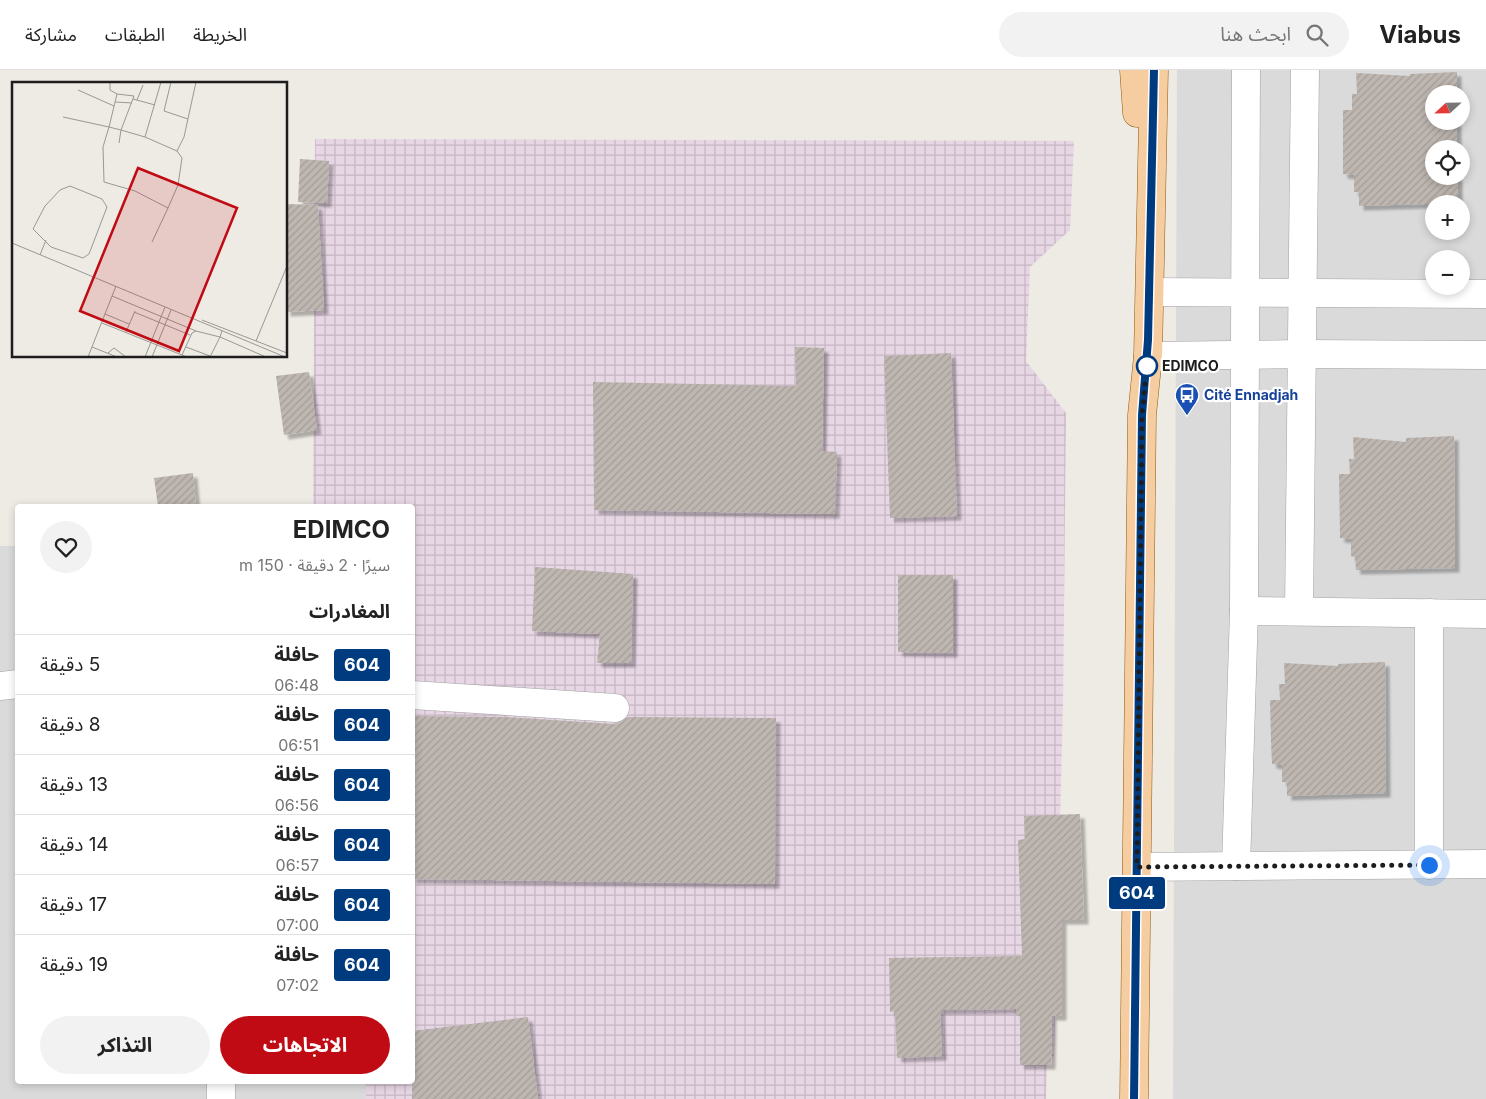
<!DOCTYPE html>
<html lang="ar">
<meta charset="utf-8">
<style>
:root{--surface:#fff;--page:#f2f2f2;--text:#222;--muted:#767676;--line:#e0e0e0;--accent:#c00b14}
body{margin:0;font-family:Inter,"Noto Sans Arabic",sans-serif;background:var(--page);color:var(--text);direction:rtl;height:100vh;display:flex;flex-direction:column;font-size:19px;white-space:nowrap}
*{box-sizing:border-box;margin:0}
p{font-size:16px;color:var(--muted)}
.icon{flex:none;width:28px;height:28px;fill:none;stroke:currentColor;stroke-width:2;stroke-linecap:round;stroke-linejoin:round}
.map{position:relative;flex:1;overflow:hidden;direction:ltr}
.details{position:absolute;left:15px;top:434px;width:400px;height:580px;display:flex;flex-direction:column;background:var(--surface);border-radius:5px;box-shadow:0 2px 8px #0003;direction:rtl}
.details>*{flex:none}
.badge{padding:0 10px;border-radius:4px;font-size:18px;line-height:32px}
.needle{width:32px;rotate:248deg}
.controls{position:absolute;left:1425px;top:15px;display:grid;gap:10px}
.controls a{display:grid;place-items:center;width:45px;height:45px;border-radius:50%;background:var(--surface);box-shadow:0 2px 8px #0003;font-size:25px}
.you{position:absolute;width:25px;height:25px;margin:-12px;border:4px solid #fff;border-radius:50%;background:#1a73e8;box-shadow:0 0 0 8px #1a73e833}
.map>.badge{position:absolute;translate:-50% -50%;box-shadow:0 0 0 2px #fff}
h2{padding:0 25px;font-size:19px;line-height:45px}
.round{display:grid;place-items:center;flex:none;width:52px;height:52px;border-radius:26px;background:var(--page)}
.summary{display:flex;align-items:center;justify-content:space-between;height:85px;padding:0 25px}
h1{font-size:24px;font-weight:700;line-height:38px}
.action{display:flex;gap:10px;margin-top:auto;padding:10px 25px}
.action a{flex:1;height:58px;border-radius:30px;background:var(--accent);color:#fff;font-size:20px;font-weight:700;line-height:58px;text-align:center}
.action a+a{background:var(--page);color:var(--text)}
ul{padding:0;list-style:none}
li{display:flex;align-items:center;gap:15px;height:60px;padding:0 25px;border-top:1px solid var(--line)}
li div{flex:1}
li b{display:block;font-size:19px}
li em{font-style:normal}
li .badge{min-width:55px;font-weight:700;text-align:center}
header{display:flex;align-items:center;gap:30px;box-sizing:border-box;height:70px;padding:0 25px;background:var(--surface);border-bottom:1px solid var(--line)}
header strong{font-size:24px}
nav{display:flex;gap:28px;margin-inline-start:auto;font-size:18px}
.search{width:350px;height:45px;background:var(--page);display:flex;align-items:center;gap:12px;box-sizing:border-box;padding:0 18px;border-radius:28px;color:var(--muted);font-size:19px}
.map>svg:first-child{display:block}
.residential{fill:#dbdada;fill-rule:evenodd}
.industrial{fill:url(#industrial-grid)}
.building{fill:url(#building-hatch);filter:url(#shadow)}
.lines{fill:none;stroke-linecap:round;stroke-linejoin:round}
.minor-casing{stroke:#a1a1a1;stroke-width:29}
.major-casing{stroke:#8e5b08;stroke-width:29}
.minor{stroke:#fff;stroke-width:28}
.major{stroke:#f6cda0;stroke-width:28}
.line-casing{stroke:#fff;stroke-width:11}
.line{stroke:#003b80;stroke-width:8}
.walk{stroke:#1d1d1d;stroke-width:5;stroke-dasharray:0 9}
.stop-dot{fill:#fff;stroke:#003b80;stroke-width:2.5}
.labels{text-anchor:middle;stroke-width:4.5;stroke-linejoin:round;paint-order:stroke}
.stop-label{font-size:14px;font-weight:bold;fill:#1d1d1d;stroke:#fff;text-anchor:start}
.transit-label{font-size:14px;font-weight:bold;fill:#164399;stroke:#fff;text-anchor:start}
.inset-road{fill:none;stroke:#9a9894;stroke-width:1}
.view{fill:#c00b14;fill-opacity:0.15;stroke:#c00b14;stroke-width:2.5}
.inset-edge{fill:none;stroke:#1d1d1d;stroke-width:2.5}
</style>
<header>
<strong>Viabus</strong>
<div class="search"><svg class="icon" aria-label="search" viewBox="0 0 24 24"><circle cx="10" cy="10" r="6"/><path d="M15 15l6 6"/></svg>ابحث هنا</div>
<nav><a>الخريطة</a><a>الطبقات</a><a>مشاركة</a></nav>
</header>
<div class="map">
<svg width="1486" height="1029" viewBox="0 0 1486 1029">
<defs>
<pattern id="industrial-grid" width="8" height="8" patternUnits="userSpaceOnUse" patternTransform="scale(1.25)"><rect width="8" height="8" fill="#e7d6e4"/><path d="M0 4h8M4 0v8" fill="none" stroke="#c6b7c3"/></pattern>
<pattern id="building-hatch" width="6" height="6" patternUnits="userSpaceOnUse" patternTransform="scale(1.25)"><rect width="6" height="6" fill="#beb6b0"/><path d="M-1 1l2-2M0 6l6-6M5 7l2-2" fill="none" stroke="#a39c97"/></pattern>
<filter id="shadow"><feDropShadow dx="4.5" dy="4.5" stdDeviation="1" flood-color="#0004"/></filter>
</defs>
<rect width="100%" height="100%" fill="#eeeae4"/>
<g class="residential">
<path d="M1177,0H1486V1029H1173ZM1434,24H1461V51H1434ZM1434,79H1461V106H1434ZM1434,134H1461V161H1434ZM1434,189H1461V216H1434Z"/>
<path d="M0,476H18V1011H366V1029H0Z"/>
</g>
<path class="industrial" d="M315,69L1074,71L1070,160L1030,197L1026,291L1066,343L1063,633L1054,987L1047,994L1046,1029H366V1011H412V436H313Z"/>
<g class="building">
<path d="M1457,2V24H1434V51H1457V79H1434V106H1458V133L1359,136V122H1354V105L1343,104V40H1352V24H1357L1356,3L1410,6V4Z"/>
<path d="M300,89L329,91L327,133L298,132Z"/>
<path d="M286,134L318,135L324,240L286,242Z"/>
<path d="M795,277L824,278L822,381L837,382L835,444L594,440L593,312L796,316Z"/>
<path d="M951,283L957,446L890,448L884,286Z"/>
<path d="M309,302L317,360L284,365L276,306Z"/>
<path d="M1454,366L1455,498L1356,500L1355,487L1351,486V469L1340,468L1339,404H1350L1349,389H1354L1353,367L1406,372V368Z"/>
<path d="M193,403L196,436H158L154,408Z"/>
<path d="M535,497L633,504L631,593H597L600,564L532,561Z"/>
<path d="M898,505H953V583L898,582Z"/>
<path d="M1385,592L1386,723L1287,726V712H1282V695L1272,694L1271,672L1270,630H1280L1279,614H1285L1284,593L1338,596V594Z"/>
<path d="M412,646L506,647L614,654L621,652L628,647L776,648L775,814L412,809Z"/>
<path d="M1080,744L1084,850H1062V946H1052L1051,995H1020V946H1016V939L940,940L942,986L897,988L895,941L890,942L889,888L1022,886L1018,770L1025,769L1024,746Z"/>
<path d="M528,947L538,1029H412V961Z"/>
</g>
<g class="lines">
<g class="minor-casing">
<g id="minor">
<path d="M1150,222L1486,224"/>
<path d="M1148,286L1302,284L1486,285"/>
<path d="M1244,541L1486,544"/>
<path d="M1299,541L1305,0"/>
<path d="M0,616L18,614"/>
<path d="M412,625L615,638"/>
<path d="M1429,795V543"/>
<path d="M1236,796L1244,541L1246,0"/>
<path d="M1137,797L1486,794"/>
<path d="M221,1011V1029"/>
</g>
</g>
<g class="major-casing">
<g id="major">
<path d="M1134,0L1137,43"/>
<path d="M1134,1029L1142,345L1148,286L1154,0"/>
</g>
</g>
<use href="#minor" class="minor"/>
<use href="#major" class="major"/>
</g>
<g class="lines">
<g class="line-casing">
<path id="line" d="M1134,1029L1142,345L1148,270L1154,0"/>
</g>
<use href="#line" class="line"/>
<path class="walk" d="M1147,296L1142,345L1137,797L1429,795"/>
</g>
<defs>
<g id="bus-pin" transform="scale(1.25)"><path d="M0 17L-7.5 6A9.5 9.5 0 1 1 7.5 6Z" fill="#1a4fb4" stroke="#fff"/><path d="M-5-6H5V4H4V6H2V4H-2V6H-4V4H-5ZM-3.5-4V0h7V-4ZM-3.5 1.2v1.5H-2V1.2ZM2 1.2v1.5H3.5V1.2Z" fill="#fff"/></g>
</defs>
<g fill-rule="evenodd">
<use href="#bus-pin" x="1187" y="325"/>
</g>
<circle class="stop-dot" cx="1147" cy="296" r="10"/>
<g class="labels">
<g class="stop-label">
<text x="1162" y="301">EDIMCO</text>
</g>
<g class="transit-label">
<text x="1204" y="330">Cité Ennadjah</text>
</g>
</g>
<g transform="translate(12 12)">
<rect width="275" height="275" fill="#eeeae4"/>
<path class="inset-road" d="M98,0V8L105,12M159,0L152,29L176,37M66,8L102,24M121,17L143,23M125,18L131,3M103,20L120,21M51,35L97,45L109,48L133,55L165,69L170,76L166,103L156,126L123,109L92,100L91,65L97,45L105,12L122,14L109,48L107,61M133,55L149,0M165,69L172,55L184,0M58,104L90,117L95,125L77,172L71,176L39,165L21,147L33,124L48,108ZM140,160L156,126M0,161L273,275M28,173L34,158M100,214L184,249M122,230L178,253M93,232L117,242M190,238L275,271M90,241L175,275M210,249L208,255L254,275M114,250L123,229M244,259L275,184M80,265L105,275M174,265L198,274M96,271L102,266L114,275M170,273L180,251L184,249L208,255L198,275M76,275L104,204M133,275L153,225M140,275L159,228"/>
<path class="view" d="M126,86L225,126L167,269L68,229Z"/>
<rect width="275" height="275" class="inset-edge"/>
</g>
</svg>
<div class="controls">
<a><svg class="needle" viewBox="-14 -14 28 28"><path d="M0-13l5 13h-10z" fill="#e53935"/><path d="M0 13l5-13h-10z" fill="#767676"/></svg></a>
<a><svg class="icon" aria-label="locate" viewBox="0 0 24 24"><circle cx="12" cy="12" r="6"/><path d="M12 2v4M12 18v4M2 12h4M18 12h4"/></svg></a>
<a>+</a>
<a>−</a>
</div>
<div class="you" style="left:1429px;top:795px"></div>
<b class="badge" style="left:1137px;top:823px;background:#003b80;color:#fff">604</b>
<section class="details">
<div class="summary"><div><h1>EDIMCO</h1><p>سيرًا · 2 دقيقة · 150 m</p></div><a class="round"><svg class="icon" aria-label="heart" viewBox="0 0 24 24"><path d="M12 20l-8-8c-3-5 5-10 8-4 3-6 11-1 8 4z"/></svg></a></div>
<h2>المغادرات</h2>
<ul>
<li><span class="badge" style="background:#003b80;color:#fff">604</span><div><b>حافلة</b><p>06:48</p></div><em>5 دقيقة</em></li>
<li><span class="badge" style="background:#003b80;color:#fff">604</span><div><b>حافلة</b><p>06:51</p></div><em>8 دقيقة</em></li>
<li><span class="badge" style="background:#003b80;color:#fff">604</span><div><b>حافلة</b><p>06:56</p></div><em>13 دقيقة</em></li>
<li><span class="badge" style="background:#003b80;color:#fff">604</span><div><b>حافلة</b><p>06:57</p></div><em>14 دقيقة</em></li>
<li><span class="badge" style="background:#003b80;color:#fff">604</span><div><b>حافلة</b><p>07:00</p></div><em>17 دقيقة</em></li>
<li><span class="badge" style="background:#003b80;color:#fff">604</span><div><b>حافلة</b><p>07:02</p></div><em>19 دقيقة</em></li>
</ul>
<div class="action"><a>الاتجاهات</a><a>التذاكر</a></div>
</section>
</div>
